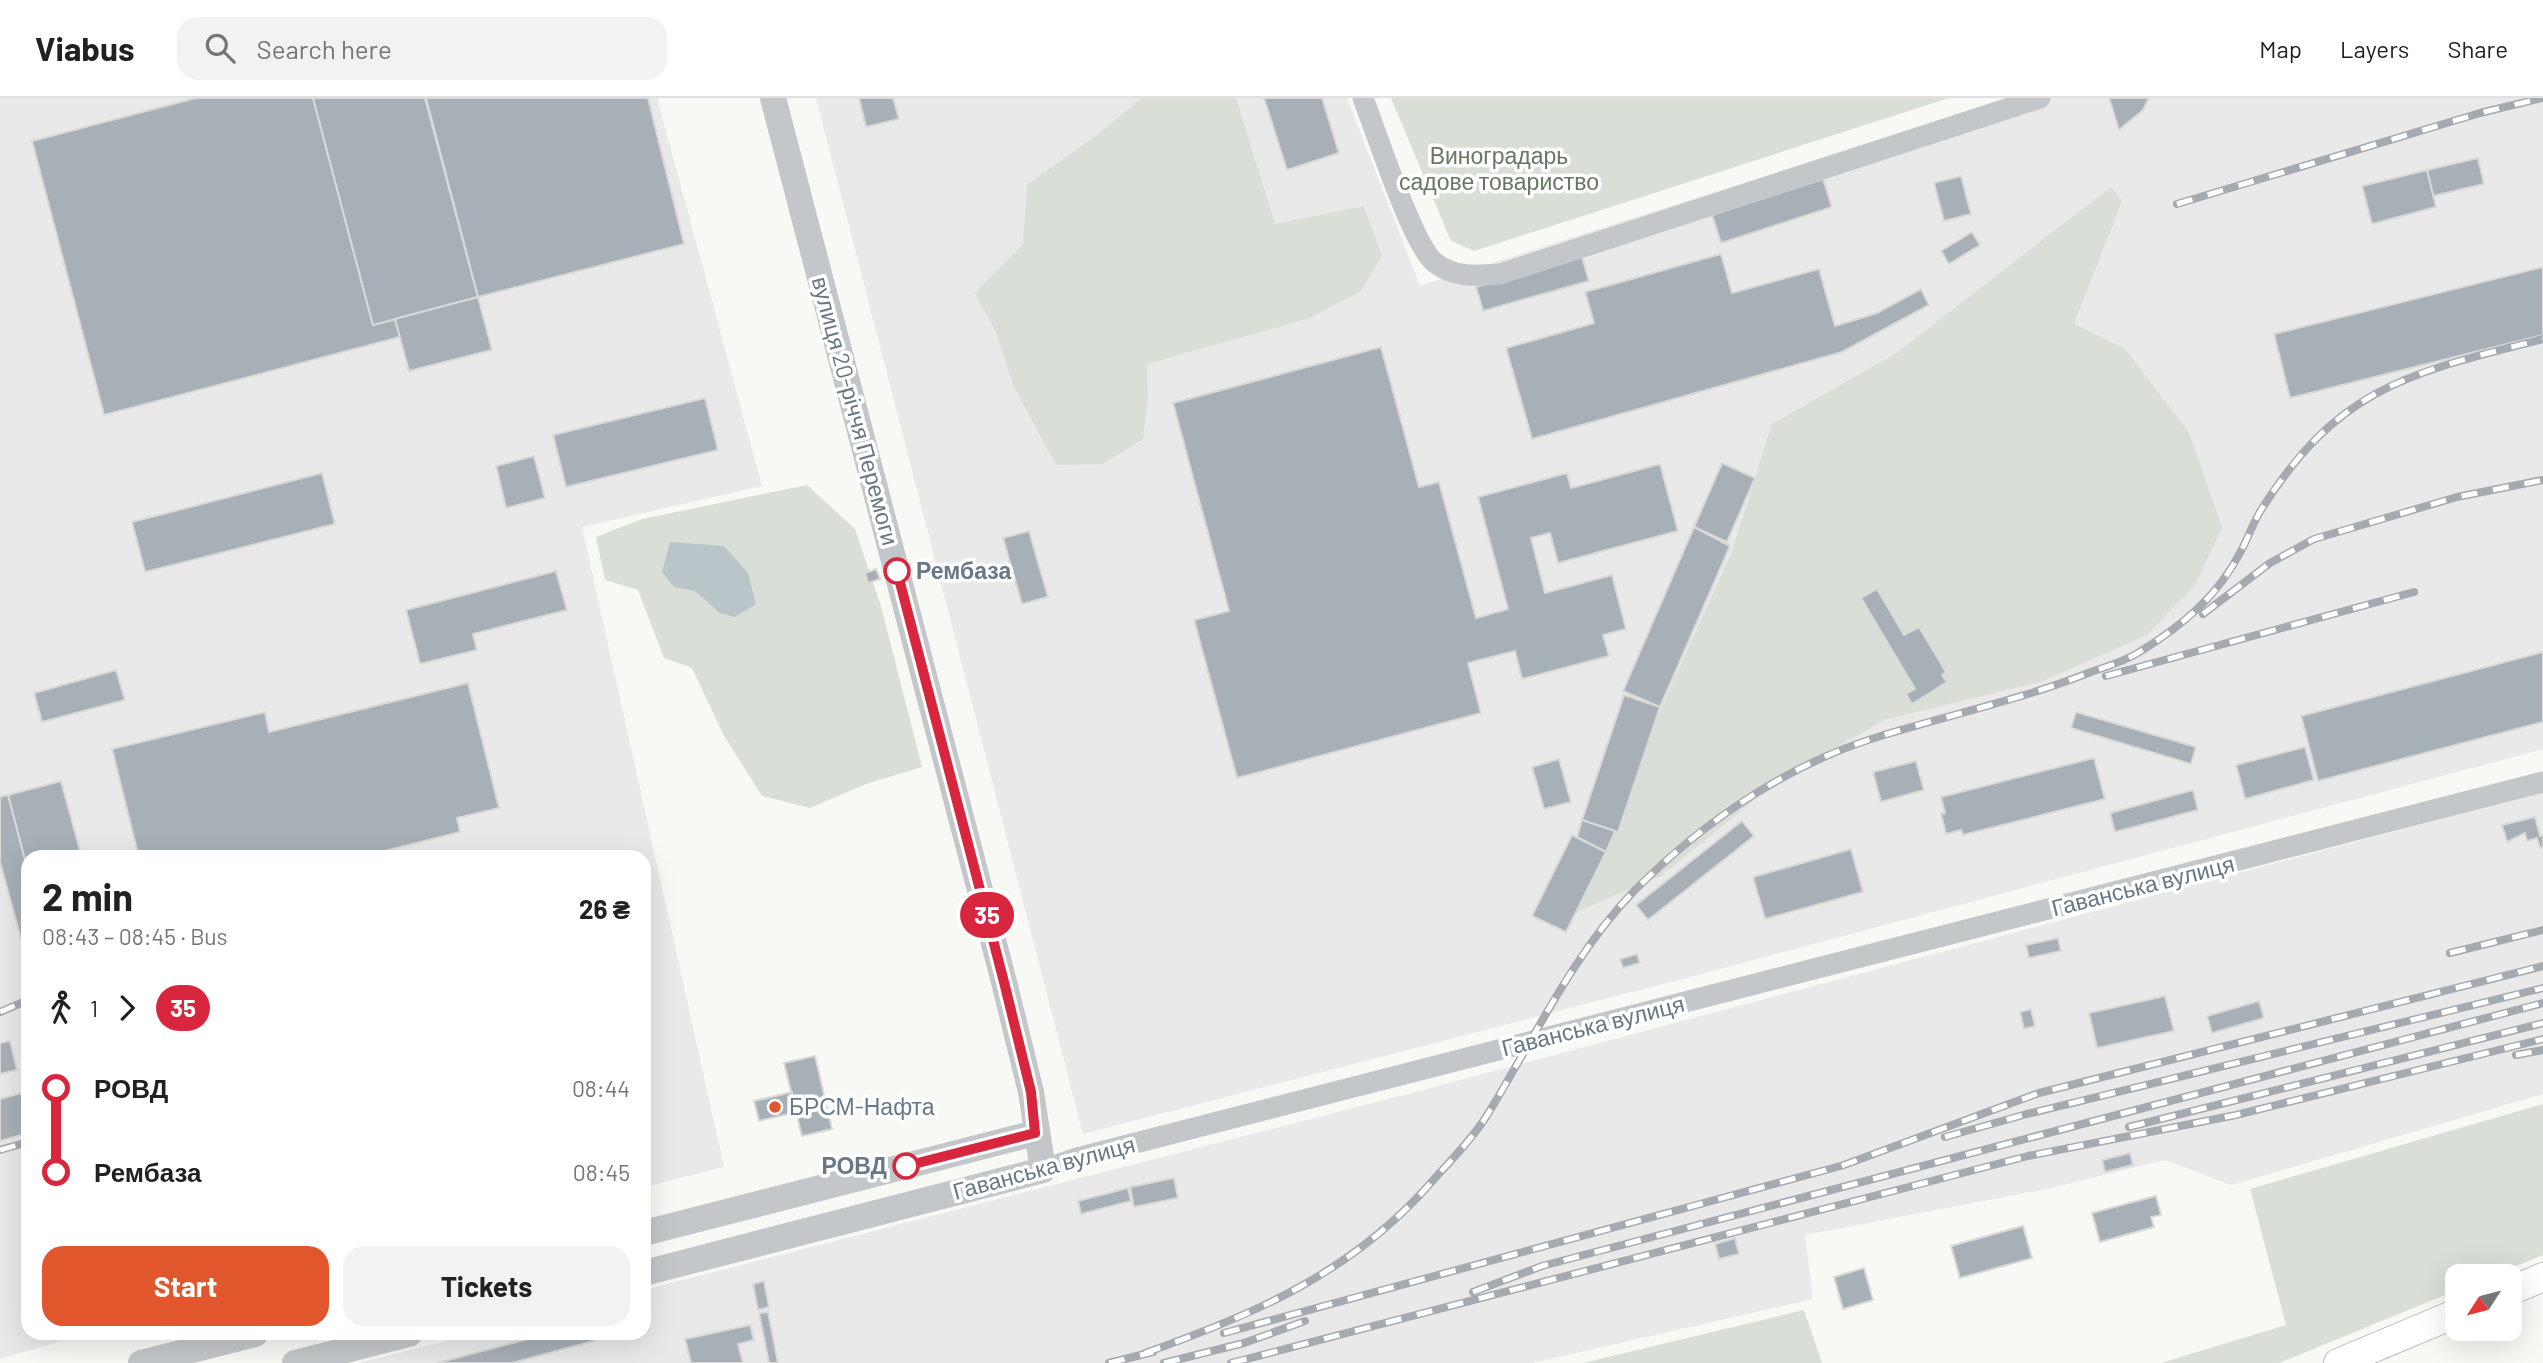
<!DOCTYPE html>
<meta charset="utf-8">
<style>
:root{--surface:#fff;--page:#f2f2f2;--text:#202124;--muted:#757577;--line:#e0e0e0;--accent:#e1562c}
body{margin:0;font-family:Barlow,sans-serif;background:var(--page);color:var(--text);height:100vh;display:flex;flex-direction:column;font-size:26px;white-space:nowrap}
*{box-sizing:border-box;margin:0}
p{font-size:23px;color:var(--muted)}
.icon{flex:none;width:38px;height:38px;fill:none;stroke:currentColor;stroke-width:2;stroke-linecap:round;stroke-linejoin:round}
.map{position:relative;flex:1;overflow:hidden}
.drawer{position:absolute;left:21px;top:752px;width:630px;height:490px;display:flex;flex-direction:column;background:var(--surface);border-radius:21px;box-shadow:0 7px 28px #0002}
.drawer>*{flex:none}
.badge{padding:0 14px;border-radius:23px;font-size:24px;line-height:46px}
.needle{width:46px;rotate:234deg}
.controls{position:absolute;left:2445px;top:1166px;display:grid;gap:14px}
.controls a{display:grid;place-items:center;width:77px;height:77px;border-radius:14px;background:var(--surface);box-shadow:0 7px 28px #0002;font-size:35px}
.map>.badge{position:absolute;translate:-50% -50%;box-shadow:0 0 0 4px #fff}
.legs{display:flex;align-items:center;gap:10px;height:77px;padding:0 21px;font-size:23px}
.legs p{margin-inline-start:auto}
.head{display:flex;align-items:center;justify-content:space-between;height:119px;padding:0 21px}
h1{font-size:38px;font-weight:700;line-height:52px}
.primary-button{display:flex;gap:14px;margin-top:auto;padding:14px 21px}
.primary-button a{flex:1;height:80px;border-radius:21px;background:var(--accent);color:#fff;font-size:28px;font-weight:700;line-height:80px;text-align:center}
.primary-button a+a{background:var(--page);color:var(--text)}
ul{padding:0 21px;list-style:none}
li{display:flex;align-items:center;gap:24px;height:84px;font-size:26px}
li i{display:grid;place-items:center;width:10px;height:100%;margin:0 9px;background:currentColor}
li i::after{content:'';width:18px;height:18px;margin:-9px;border:5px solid;border-radius:50%;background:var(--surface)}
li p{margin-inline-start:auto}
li:first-child i{background:linear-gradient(#0000 50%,currentColor 0)}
li:last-child i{background:linear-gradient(currentColor 50%,#0000 0)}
header{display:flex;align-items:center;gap:42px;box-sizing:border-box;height:98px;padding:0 35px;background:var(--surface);border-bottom:2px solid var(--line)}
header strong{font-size:33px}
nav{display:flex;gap:38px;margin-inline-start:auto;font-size:24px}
.search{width:490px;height:63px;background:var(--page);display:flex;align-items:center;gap:18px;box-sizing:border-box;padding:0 24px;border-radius:21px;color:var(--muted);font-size:26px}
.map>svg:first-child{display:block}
.built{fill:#e8e9e8}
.green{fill:#d9dfd6}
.water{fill:#b9c5c9}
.building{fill:#a7b0b6;stroke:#d9d9d7;stroke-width:2}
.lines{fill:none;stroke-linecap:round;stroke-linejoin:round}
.secondary-casing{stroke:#b5bbbf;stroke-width:30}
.minor{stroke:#c3c7ca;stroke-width:21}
.tertiary{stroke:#c3c7ca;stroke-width:26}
.secondary{stroke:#fff;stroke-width:28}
.rail-casing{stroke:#a4aab0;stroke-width:8}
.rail{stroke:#fff;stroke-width:5;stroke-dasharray:16;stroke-linecap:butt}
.line-1-casing{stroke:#fff;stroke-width:16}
.line-1{stroke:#d7263d;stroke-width:10}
.stop-1-dot{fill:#fff;stroke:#d7263d;stroke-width:3.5}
.poi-dot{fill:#e1562c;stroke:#fff;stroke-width:2.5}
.labels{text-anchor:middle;stroke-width:7;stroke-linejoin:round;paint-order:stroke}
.park-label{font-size:23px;fill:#667862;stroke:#fff}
.street-label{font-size:23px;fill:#677886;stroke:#fff}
.stop-label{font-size:23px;font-weight:bold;fill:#677886;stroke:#fff;text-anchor:start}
.poi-label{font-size:23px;fill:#677886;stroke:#fff;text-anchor:start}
</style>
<header>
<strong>Viabus</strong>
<div class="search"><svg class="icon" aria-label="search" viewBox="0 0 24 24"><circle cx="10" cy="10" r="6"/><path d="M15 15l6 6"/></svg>Search here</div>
<nav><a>Map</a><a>Layers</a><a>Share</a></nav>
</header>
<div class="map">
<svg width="2543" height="1265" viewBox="0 0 2543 1265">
<rect width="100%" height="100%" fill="#f8f8f5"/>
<g class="built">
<path d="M0,0H657L762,388L582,429L724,1069L644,1089V760H28V1236H84L0,1261Z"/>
<path d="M816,0H1347L1420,188L2010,0H2543V651L1686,880L1083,1036Z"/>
<path d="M2543,694V996L2231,1087L2165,1062L2046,1091L1805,1137L1813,1201L1532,1265H359L474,1236H644V1192L1408,996Z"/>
</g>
<g class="green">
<path d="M1142,0H1236L1275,126L1364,108L1382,158L1361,193L1310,220L1147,266L1148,299L1143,341L1103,366L1056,367L1014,289L996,234L975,195L1023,146L1027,87L1097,37Z"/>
<path d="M1391,0H1949L1474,153L1451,143Z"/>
<path d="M2111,89L2122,103L2074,226L2124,250L2189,334L2222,430L2195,487L2147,537L2043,583L1884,622L1779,682L1661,778L1576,814L1659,615L1732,453L1772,326L1895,256Z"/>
<path d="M807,387L855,431L881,508L922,669L866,686L810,710L762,698L723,636L692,570L664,560L638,492L605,482L596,439L642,421Z"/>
<path d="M2543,1006V1157L2492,1178H2457V1192L2279,1265H2161L2286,1227L2250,1091Z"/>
<path d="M1804,1212L1822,1265H1583Z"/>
</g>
<path class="water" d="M670,444L724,448L748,475L756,506L735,519L720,515L695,493L674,489L662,474Z"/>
<g class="building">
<path d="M196,0H313L373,227L395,221L400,239L104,317L32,43Z"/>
<path d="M313,0H425L478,199L373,227Z"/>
<path d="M426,0H648L684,146L478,199Z"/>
<path d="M859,0H893L899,21L866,29Z"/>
<path d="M1264,0H1322L1339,55L1287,72Z"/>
<path d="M2109,0H2149L2143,12L2119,32Z"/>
<path d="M2478,60L2484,86L2433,98L2427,72Z"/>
<path d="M2427,72L2436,109L2372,126L2362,88Z"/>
<path d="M1961,78L1971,116L1944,123L1934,85Z"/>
<path d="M1823,81L1832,109L1721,145L1712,117Z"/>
<path d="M1972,134L1980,147L1949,166L1941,153Z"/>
<path d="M1721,156L1732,195L1819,171L1835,228L1877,215L1921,191L1929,207L1842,254L1532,341L1506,250L1594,225L1585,194Z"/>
<path d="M1582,159L1589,183L1483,213L1476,189Z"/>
<path d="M2543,169V237L2290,300L2274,236Z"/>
<path d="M478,199L492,252L409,273L395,221Z"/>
<path d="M1381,249L1419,389L1439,384L1476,520L1508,511L1478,399L1567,375L1571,390L1660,366L1678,433L1558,465L1550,435L1531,440L1545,495L1612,477L1626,531L1603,537L1609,558L1522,581L1515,553L1468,565L1481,615L1237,680L1194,522L1229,513L1173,305Z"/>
<path d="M705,300L718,352L566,389L553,337Z"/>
<path d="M534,358L545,400L506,410L496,368Z"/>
<path d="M1722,365L1755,380L1727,444L1694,429Z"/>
<path d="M322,375L335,426L145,474L132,424Z"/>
<path d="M1694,429L1730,448L1660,609L1623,593Z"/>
<path d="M1029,433L1048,499L1022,506L1003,440Z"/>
<path d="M876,471L880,481L868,485L865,475Z"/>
<path d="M556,473L567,512L473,536L477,552L420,566L406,512Z"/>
<path d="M1877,491L1904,537L1919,529L1946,574L1942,577L1947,584L1912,606L1906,596L1915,591L1861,500Z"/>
<path d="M2543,554V624L2318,683L2301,618Z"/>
<path d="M116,572L125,602L42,624L34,595Z"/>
<path d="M468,585L499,710L457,720L460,734L357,760H139L112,651L265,614L269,634Z"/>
<path d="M1624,597L1660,609L1618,734L1582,722Z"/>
<path d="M2076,614L2196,649L2191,666L2071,630Z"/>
<path d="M2305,649L2314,682L2245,701L2236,667Z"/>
<path d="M2094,660L2105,701L1963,737L1961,732L1946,736L1941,716L1945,715L1941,699Z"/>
<path d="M1559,661L1571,704L1544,711L1532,669Z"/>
<path d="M1916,663L1924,692L1881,704L1873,674Z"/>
<path d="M61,683L82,760H28V774L8,697Z"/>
<path d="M2193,692L2198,712L2115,734L2110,715Z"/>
<path d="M8,697L28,774V839L21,841L0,764V699Z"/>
<path d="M2535,719L2540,738L2543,737V749L2540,750L2537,740L2527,743L2525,735L2507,744L2502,727Z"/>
<path d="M1582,722L1615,733L1606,754L1577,739Z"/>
<path d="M1742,723L1754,738L1648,822L1636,807Z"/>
<path d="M1572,737L1606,754L1566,834L1532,818Z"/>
<path d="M1851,751L1863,794L1765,821L1753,779Z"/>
<path d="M2058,840L2061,853L2029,860L2026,847Z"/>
<path d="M1637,856L1640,865L1623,870L1620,861Z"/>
<path d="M2165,898L2174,933L2097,950L2089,915Z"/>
<path d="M2259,903L2264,920L2212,935L2207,918Z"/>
<path d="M2031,911L2035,928L2024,931L2020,914Z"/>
<path d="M10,943L17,972L0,976V945Z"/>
<path d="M815,958L832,1031L802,1038L784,965Z"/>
<path d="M792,994L796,1014L759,1023L754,1003Z"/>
<path d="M21,995L28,1018V1035L0,1043V1001Z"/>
<path d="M2130,1055L2133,1067L2105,1074L2102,1062Z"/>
<path d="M1174,1080L1178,1100L1134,1109L1130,1089Z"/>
<path d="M1128,1090L1131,1103L1081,1116L1078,1103Z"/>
<path d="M2156,1098L2161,1117L2151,1119L2154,1129L2100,1144L2092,1115Z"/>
<path d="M2023,1128L2032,1160L1960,1180L1951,1148Z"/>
<path d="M1735,1140L1739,1156L1719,1161L1715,1146Z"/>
<path d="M1864,1170L1873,1202L1843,1211L1834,1179Z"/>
<path d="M764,1183L769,1209L758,1212L753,1186Z"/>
<path d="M768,1214L778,1265H769L759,1215Z"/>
<path d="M750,1227L754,1242L738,1246L743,1265H691L685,1241Z"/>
<path d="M547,1236H592L594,1243L512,1265H437Z"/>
</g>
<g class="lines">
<g class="secondary-casing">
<g id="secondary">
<path d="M2510,1193L2543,1179"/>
<path d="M2338,1265L2457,1215"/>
</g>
</g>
<g class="minor">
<path d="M1363,0C1375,31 1413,147 1434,164C1454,180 1476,178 1500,176L2040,0"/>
<path d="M1043,1072L1077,1060L2543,684"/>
</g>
<g class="tertiary">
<path d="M644,1135L1035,1035"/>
<path d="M644,1175L1043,1072L1031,994L1004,884L773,0"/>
<path d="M141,1265L255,1236"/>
<path d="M295,1265L409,1236"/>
</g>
<use href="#secondary" class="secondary"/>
<g class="rail-casing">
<g id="rail">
<path d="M2177,106L2480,15L2542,0"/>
<path d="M2203,516L2270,465L2314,441L2457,399L2543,382"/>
<path d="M2106,578L2414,494"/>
<path d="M2450,855L2543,832"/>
<path d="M0,914L28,902"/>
<path d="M2516,957L2543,952"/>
<path d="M2129,1029L2543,925"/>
<path d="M1945,1039L2027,1016L2543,890"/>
<path d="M0,1052L28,1044"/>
<path d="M1473,1194L1542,1168L2543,905"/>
<path d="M1224,1235L1844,1067L2039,995L2543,868"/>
<path d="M1145,1255C1255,1216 1349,1176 1428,1088C1448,1065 1470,1044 1486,1019C1533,943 1572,857 1634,793C1704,723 1789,665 1884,637C1953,616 2023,601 2091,574C2108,568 2126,563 2141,553C2183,527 2218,498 2241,453C2248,440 2253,425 2261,412C2339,288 2410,275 2543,241"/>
<path d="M1109,1265L1153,1254"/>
<path d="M1164,1265L1244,1245L1305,1223"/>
<path d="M1231,1265L2028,1058L2236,1017L2543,941"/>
</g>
</g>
<use href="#rail" class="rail"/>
</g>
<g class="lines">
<g class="line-1-casing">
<path id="line-1" d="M897,473L1004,884L1031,994L1035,1035L906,1068"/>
</g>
<use href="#line-1" class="line-1"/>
</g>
<g class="stop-1-dot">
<circle cx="897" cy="473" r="12"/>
<circle cx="906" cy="1068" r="12"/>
</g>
<circle class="poi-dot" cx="775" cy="1009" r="7"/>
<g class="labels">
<g class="park-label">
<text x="1499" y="66">Виноградарь<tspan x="1499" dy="26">садове товариство</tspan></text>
</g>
<g class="street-label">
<text transform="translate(855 313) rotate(75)" y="8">вулиця 20-річчя Перемоги</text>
<text transform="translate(2143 788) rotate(-14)" y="8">Гаванська вулиця</text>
<text transform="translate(1593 928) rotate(-14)" y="8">Гаванська вулиця</text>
<text transform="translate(1044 1070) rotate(-15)" y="8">Гаванська вулиця</text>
</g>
<g class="stop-label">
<text x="916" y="481">Рембаза</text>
<text x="887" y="1076" text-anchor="end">РОВД</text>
</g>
<g class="poi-label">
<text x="789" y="1017">БРСМ-Нафта</text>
</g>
</g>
</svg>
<div class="controls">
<a><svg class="needle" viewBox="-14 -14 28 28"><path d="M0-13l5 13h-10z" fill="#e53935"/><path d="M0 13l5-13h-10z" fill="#757577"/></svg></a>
</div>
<b class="badge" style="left:987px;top:817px;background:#d7263d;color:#fff">35</b>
<section class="drawer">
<div class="head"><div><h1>2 min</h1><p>08:43 – 08:45 · Bus</p></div><b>26 ₴</b></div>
<div class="legs"><svg class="icon" aria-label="walk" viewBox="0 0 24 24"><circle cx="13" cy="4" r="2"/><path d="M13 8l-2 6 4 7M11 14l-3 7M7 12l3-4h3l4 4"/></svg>1<svg class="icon" aria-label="forward" viewBox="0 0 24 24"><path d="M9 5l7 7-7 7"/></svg><b class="badge" style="background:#d7263d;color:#fff">35</b></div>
<ul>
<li><i style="color:#d7263d"></i><b>РОВД</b><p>08:44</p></li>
<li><i style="color:#d7263d"></i><b>Рембаза</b><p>08:45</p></li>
</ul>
<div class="primary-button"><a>Start</a><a>Tickets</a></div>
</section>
</div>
